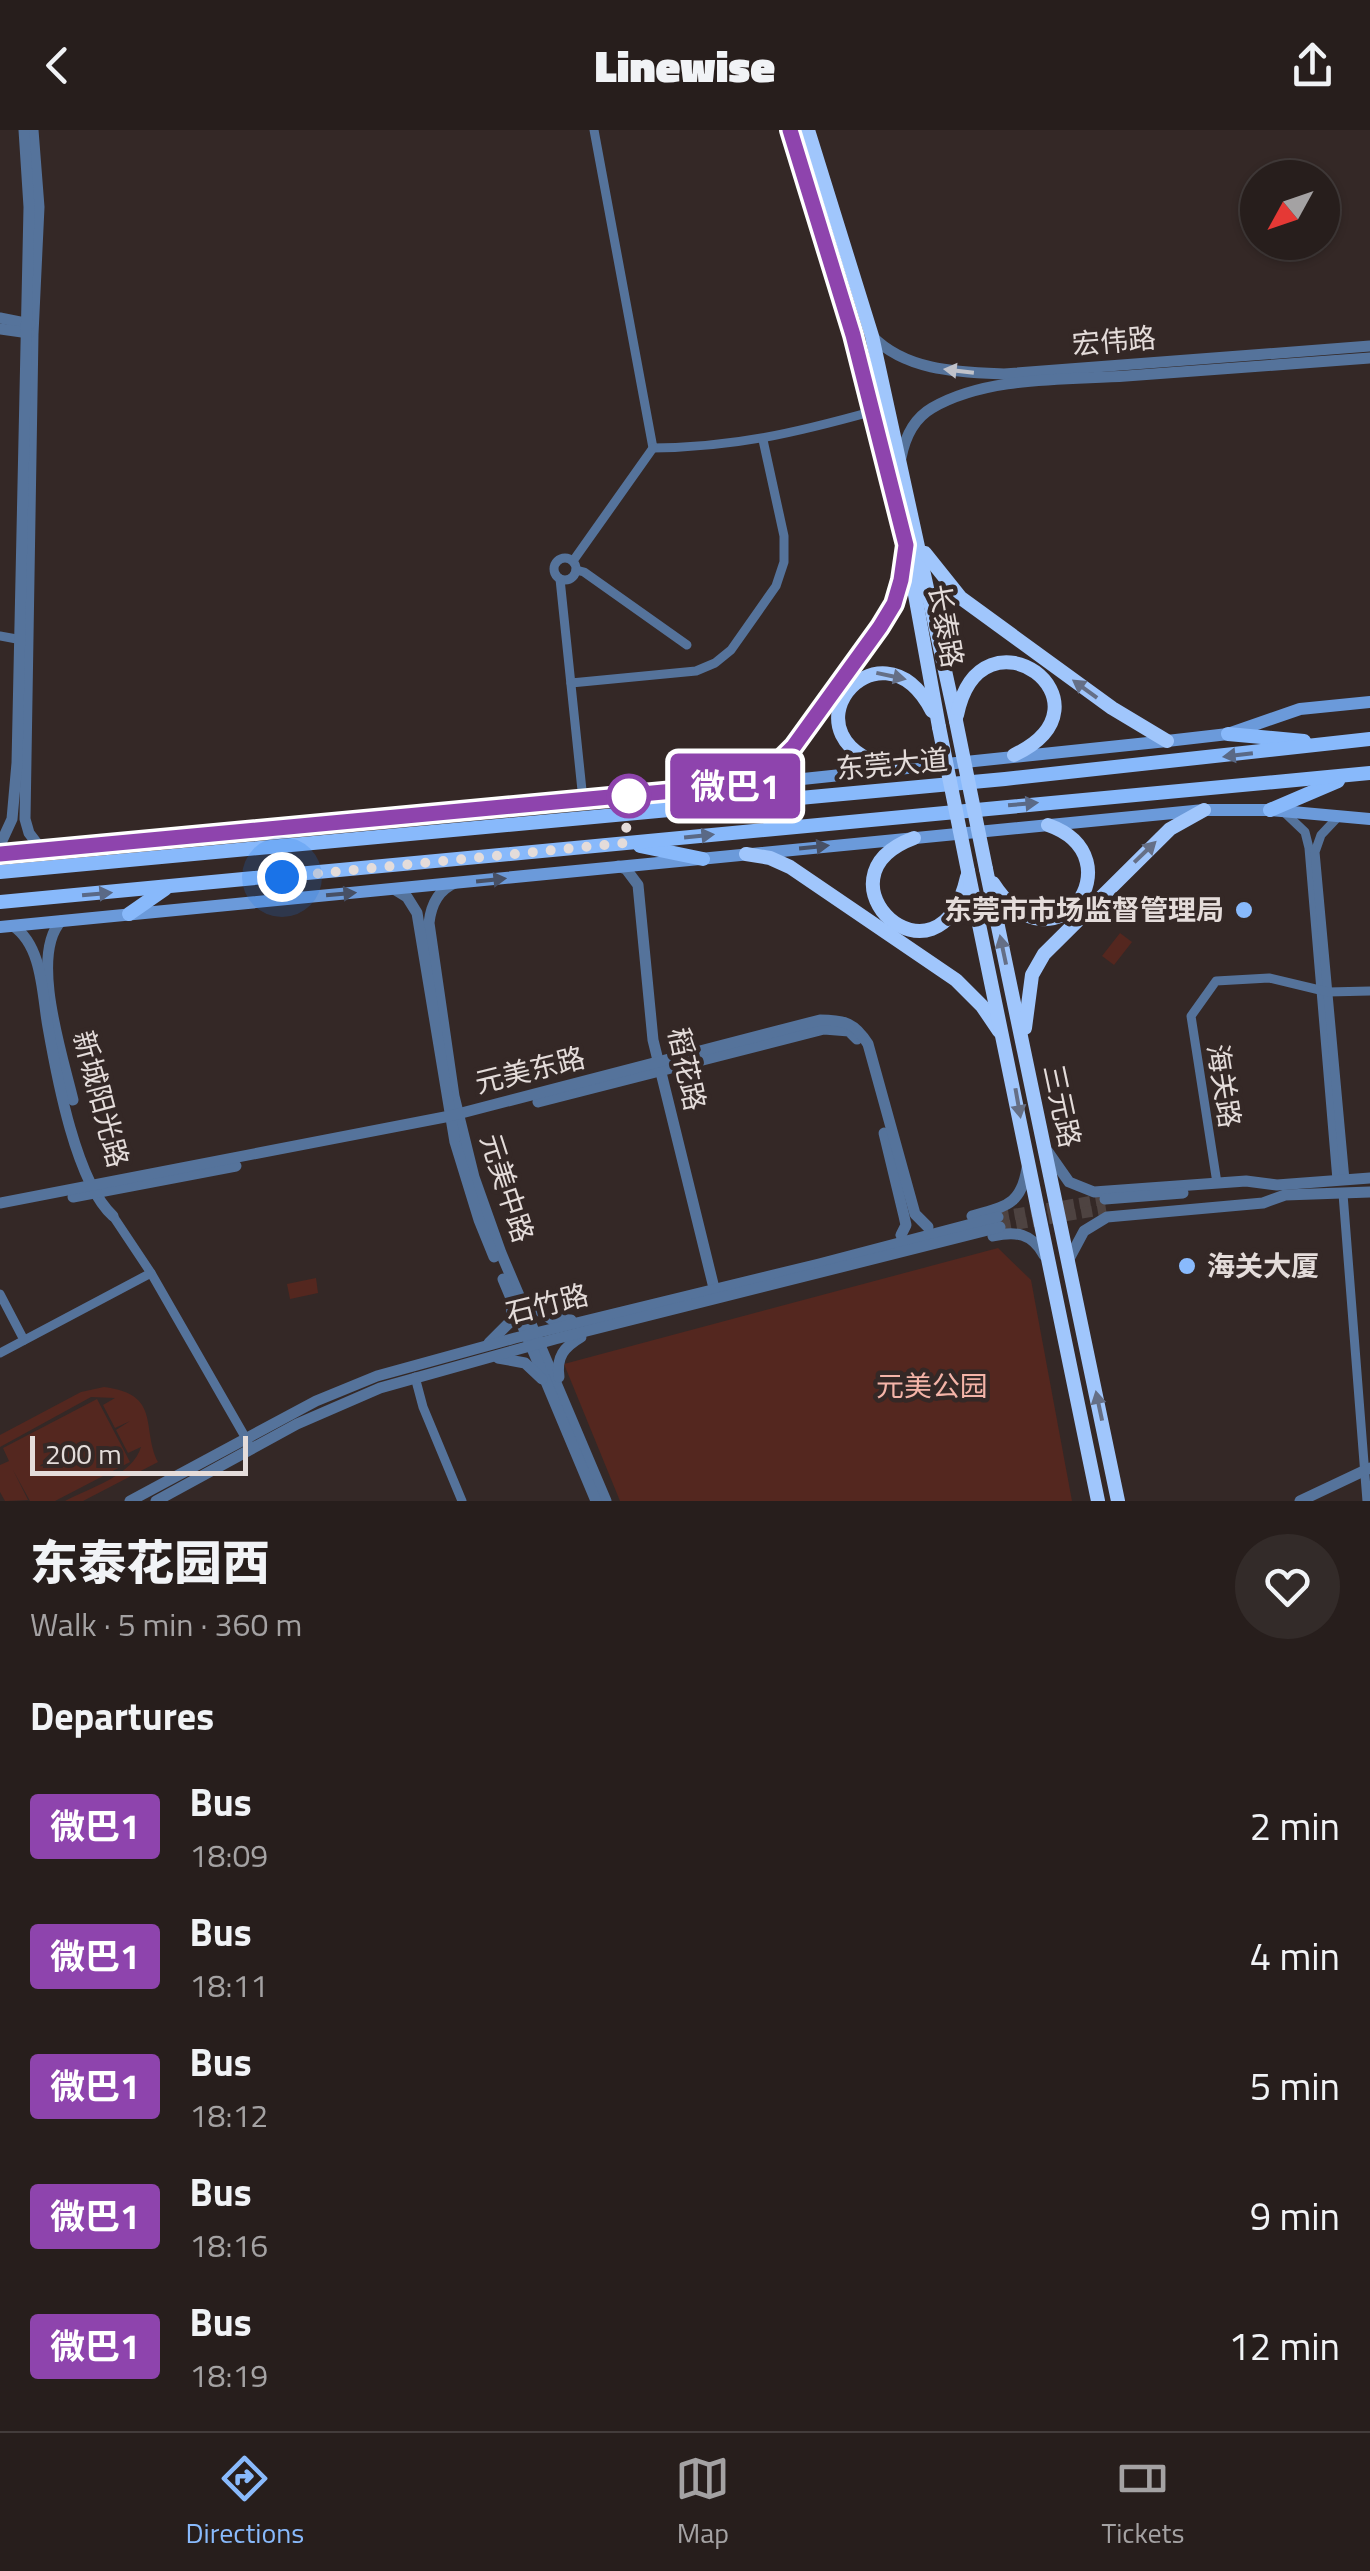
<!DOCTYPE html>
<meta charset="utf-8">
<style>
:root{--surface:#271e1c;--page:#332b29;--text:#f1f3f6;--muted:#a4a2a3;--line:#433c3b;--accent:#89bafc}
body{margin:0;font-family:"Titillium Web","Noto Sans SC",sans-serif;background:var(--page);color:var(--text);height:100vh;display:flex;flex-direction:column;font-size:38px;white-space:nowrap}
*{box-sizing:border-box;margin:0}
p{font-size:32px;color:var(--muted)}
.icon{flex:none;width:55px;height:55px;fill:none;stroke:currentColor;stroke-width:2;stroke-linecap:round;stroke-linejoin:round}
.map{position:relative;height:1371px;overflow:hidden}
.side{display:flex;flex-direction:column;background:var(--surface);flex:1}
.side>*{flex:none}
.badge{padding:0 20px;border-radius:8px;font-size:35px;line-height:65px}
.needle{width:65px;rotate:230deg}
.tools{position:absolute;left:1240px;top:30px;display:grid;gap:20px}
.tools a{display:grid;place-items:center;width:100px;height:100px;border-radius:50%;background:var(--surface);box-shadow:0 2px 8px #0004,0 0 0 2px var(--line);font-size:50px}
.scale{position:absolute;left:30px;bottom:25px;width:218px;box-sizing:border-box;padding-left:10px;border:5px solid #e4dcda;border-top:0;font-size:28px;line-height:35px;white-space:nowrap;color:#e4dcda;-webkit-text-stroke:8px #342826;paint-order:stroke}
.you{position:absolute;width:50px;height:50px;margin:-25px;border:8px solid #fff;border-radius:50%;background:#1a73e8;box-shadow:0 0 0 15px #1a73e833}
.map>.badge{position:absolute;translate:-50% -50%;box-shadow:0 0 0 5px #fff}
h2{padding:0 30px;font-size:38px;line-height:90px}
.round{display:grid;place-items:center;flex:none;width:105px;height:105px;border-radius:52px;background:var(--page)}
.summary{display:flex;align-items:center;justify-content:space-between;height:170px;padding:0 30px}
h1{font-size:48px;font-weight:800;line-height:75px}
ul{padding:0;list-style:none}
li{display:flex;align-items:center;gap:30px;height:130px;padding:0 30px}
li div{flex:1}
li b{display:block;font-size:38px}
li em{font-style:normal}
li .badge{min-width:110px;font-weight:700;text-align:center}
header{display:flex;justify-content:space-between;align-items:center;height:130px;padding:0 30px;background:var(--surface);font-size:45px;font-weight:800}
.dock{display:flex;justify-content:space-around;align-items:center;height:140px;border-top:2px solid var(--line);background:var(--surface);font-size:28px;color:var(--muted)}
.dock a{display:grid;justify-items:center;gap:5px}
.dock .on{color:var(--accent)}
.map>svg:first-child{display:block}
.park{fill:#54271f}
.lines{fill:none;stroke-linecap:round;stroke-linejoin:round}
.tertiary-tunnel{stroke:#4e4341;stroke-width:11;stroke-dasharray:11 5.5;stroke-linecap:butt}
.minor{stroke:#55739b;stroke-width:9}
.tertiary{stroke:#55739b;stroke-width:11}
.secondary{stroke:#6b9ada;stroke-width:12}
.primary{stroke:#88b9fb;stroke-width:14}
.trunk{stroke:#a0c6fc;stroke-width:14}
.trunk-bridge{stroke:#a0c6fc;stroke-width:14}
.oneway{fill:#c0c2ca}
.oneway2{fill:#656f86}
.oneway3{fill:#5a6986}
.oneway4{fill:#475065}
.line-casing{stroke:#fff;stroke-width:22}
.line{stroke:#8e44ad;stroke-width:15}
.walk{stroke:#e4dcda;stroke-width:10;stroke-dasharray:0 18}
.stop-dot{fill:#fff;stroke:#8e44ad;stroke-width:5}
.poi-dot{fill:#89bafc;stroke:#342826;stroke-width:4}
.labels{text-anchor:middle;stroke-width:9;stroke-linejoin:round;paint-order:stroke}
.street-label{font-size:28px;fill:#e4dcda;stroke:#342826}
.poi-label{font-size:28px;font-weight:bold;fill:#e4dcda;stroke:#342826;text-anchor:end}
.park-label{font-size:28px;fill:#f4b4a8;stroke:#342826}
</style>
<header><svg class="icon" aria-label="back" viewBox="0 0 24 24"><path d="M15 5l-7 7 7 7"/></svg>Linewise<svg class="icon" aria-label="share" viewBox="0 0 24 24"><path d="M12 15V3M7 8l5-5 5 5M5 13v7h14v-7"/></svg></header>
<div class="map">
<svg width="1370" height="1371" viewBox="0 0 1370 1371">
<rect width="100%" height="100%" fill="#342826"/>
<g class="park">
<path d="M1120,803L1132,812L1114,835L1102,826Z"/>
<path d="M998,1118L1031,1150L1072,1371H620L564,1234Z"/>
<path d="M316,1148L318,1163L290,1169L287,1154Z"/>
<path d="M104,1257C162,1264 141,1299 158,1332L83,1371H65C90,1358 133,1345 141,1317L128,1323L116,1300L130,1291L115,1298L103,1275L115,1268L91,1267L0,1317V1305L81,1262Z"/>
<path d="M97,1269L130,1332L55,1371H30L13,1340L28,1370L5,1371L0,1362V1335L9,1331L3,1318Z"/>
</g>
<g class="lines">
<g class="tertiary-tunnel">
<path d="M998,1087L1105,1069"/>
<path d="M1000,1097L1106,1079"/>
</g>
<g class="minor">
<path d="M594,0L653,318C735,317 795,303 874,281"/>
<circle cx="565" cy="439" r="11"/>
<path d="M573,431L653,318"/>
<path d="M576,440L584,442L687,515"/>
<path d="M560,449L583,670"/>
<path d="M0,506L22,510"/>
<path d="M571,553L696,541L715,533L731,520L776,456L784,432V406L763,310"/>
<path d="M1285,683L1305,702L1309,718L1337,1050"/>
<path d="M1337,688L1321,705L1315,722L1345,1050"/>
<path d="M1217,1053L1191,886L1216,851L1269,848L1328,862L1370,861"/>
<path d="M1343,1064L1367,1371"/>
<path d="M113,1086L151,1143L248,1312"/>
<path d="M0,1164L24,1210"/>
<path d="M0,1223L151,1143"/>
<path d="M415,1247L423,1277L462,1371"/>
</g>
<g class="tertiary">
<path d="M33,0L39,77L33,204L25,689L29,703L42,720"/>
<path d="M0,188L30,194"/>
<path d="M0,199L29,203"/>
<path d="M872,206C906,241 958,242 1004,244L1370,216"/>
<path d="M901,328C905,307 913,289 932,278C987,246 1065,250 1126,246C1208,240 1289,234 1370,228"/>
<path d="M0,715L12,689L17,633L29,77L24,0"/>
<path d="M618,736L626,739L638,755L653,910L714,1158"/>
<path d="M455,753C438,760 431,775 429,793L454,966L474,1047L501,1123L606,1371"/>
<path d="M394,759L407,767L417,783L455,1012L479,1090L494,1127"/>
<path d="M61,791C29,826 63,927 73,970"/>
<path d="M13,796C43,816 42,865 48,897C57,948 76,1052 113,1086"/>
<path d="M538,972L824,899L849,901L857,909"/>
<path d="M884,1003L904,1086L906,1095L901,1105"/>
<path d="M1048,1022L1069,1052L1094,1062L1246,1051L1277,1055L1370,1048"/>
<path d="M73,1067L236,1036"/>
<path d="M1105,1069L1183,1063"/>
<path d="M0,1073L450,986L820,890C845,890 855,893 868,914L915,1084L928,1097"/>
<path d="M972,1086C1005,1076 1021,1076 1027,1038"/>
<path d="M993,1106C1016,1101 1032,1103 1044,1125"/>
<path d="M1069,1129L1084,1101L1107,1087L1263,1073L1285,1065L1370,1062"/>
<path d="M503,1149L596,1371"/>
<path d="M526,1171L551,1189L571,1190"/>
<path d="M489,1213L511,1191L512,1176"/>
<path d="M498,1228L525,1233L542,1249"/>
<path d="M559,1247C556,1227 564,1217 581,1207"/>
<path d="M130,1371L316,1271L377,1246L515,1208L819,1134L998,1087"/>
<path d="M156,1371L297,1294L380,1258L555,1209L1000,1097"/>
<path d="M1300,1371L1370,1338"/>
</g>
<g class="secondary">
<path d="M0,724L687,661L1167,611L1228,604L1300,579L1370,572"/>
<path d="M0,797L1204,680H1270L1370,689"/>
</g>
<g class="primary">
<path d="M1228,604L1304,611"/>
<path d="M641,678L687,661"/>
<path d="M1270,680L1338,651"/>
<path d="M640,716L703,729"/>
<path d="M0,742L1005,649L1370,609"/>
<path d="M0,772L1370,643"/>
<path d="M129,784L165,759"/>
</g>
<g class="trunk">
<path d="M790,0L878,298L906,415L939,597"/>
<path d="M808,0L872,206L956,591"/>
<path d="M925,423L961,468L1112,578L1167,611"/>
<path d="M957,585C981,469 1123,573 1014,625"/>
<path d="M898,639C770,613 879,479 932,581"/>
<path d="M738,655L774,635L794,617L880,497L893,474L903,431"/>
<path d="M914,708C807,748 939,871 967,747"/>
<path d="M746,724L770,728L790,737L956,850L982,876L999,901"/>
<path d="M986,739L1118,1371"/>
<path d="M968,741L1098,1371"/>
<path d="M993,753C1055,849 1139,727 1048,695"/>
<path d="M1025,898L1032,845L1044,824L1170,699L1204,680"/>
</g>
<g class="trunk-bridge">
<path d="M956,591L986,739"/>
<path d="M939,597L968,741"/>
</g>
</g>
<defs><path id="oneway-solid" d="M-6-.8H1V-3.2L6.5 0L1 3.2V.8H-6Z" transform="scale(2.5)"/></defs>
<use class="oneway" href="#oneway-solid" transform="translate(959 241) rotate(-173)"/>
<g class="oneway2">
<use href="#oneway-solid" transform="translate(891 546) rotate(12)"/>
<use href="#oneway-solid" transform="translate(1085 559) rotate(-144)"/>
<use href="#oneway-solid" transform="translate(1145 722) rotate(-44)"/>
<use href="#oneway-solid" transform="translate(1003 820) rotate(-102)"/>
<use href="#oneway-solid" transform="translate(1018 973) rotate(80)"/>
<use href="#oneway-solid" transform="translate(1099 1276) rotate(-102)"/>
</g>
<g class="oneway3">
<use href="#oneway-solid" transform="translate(1238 625) rotate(173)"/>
<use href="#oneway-solid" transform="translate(1023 674) rotate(-5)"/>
<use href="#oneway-solid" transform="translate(699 706) rotate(-6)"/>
<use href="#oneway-solid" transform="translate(97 764) rotate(-5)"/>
</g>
<g class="oneway4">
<use href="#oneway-solid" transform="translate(814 717) rotate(-6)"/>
<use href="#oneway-solid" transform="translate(491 750) rotate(-6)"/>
<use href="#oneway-solid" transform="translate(341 764) rotate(-5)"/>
</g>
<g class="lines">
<g class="line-casing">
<path id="line" d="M0,724L738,655L774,636L794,616L880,497L894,474L901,450L906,415L853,205L790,0"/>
</g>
<use href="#line" class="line"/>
<path class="walk" d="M282,747L625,713L629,666"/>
</g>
<circle class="stop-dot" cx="629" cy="666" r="20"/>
<g class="poi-dot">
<circle cx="1244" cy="780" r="10"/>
<circle cx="1187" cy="1136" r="10"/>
</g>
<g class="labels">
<g class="street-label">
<text transform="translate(1114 211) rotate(-5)" y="10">宏伟路</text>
<text transform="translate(946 496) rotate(80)" y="10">长泰路</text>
<text transform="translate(892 634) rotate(-5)" y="10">东莞大道</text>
<text transform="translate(687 939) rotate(78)" y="10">稻花路</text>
<text transform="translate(530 940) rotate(-14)" y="10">元美东路</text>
<text transform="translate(1224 956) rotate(81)" y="10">海关路</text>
<text transform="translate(101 969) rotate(75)" y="10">新城阳光路</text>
<text transform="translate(1062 976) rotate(78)" y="10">三元路</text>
<text transform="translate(507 1058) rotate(72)" y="10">元美中路</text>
<text transform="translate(547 1174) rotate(-14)" y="10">石竹路</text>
</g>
<g class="poi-label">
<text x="1224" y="790">东莞市市场监督管理局</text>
<text x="1207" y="1146" text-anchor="start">海关大厦</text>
</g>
<g class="park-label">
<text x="932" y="1266">元美公园</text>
</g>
</g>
</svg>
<div class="tools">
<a><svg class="needle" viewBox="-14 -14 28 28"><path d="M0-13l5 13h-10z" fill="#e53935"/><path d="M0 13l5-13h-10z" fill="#a4a2a3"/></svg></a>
</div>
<div class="scale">200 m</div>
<div class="you" style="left:282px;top:747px"></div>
<b class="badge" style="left:735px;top:656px;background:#8e44ad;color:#fff">微巴1</b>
</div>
<section class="side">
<div class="summary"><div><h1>东泰花园西</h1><p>Walk · 5 min · 360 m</p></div><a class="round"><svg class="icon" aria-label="heart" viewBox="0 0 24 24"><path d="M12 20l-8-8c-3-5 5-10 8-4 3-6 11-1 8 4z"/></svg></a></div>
<h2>Departures</h2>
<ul>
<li><span class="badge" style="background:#8e44ad;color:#fff">微巴1</span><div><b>Bus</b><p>18:09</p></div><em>2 min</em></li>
<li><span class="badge" style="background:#8e44ad;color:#fff">微巴1</span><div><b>Bus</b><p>18:11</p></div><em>4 min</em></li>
<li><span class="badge" style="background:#8e44ad;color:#fff">微巴1</span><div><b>Bus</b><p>18:12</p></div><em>5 min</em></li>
<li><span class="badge" style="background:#8e44ad;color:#fff">微巴1</span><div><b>Bus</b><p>18:16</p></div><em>9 min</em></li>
<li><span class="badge" style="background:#8e44ad;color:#fff">微巴1</span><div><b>Bus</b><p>18:19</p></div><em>12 min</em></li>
</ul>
</section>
<nav class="dock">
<a class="on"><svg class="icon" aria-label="directions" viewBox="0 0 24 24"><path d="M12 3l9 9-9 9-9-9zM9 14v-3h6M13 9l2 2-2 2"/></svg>Directions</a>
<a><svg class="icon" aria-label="map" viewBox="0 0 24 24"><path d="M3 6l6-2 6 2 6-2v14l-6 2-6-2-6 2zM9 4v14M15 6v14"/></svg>Map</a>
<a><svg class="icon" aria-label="tickets" viewBox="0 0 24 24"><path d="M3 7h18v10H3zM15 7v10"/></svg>Tickets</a>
</nav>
